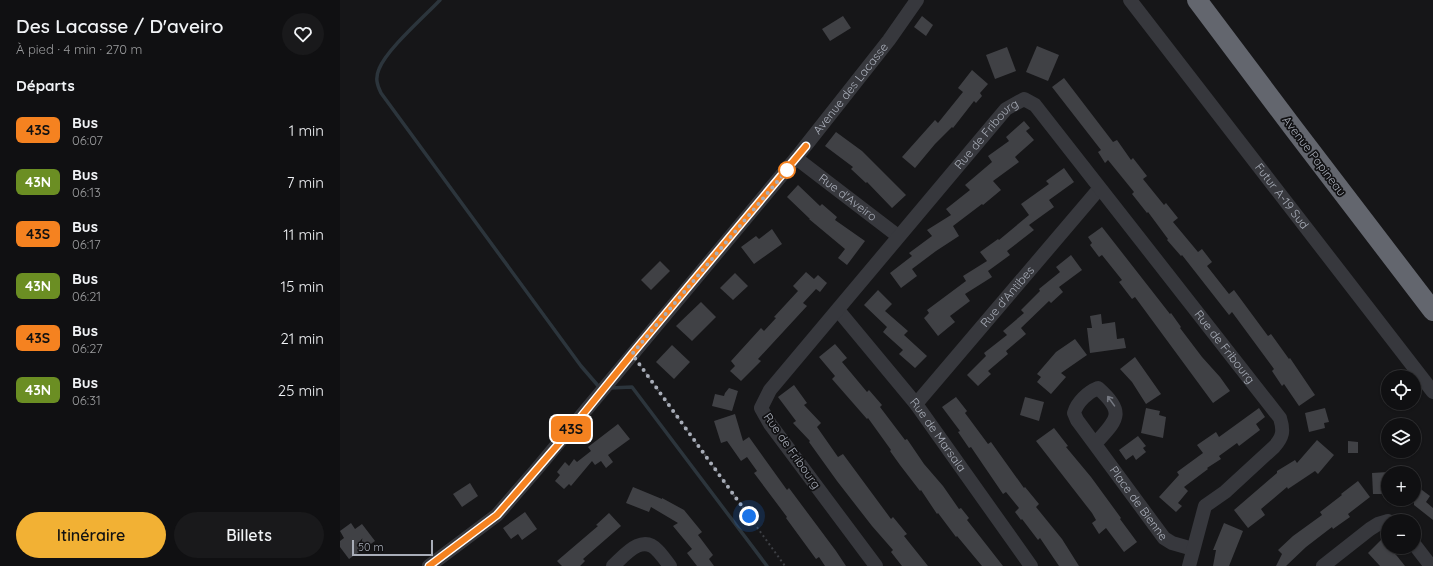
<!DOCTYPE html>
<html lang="fr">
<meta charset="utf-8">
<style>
:root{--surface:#101012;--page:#19191b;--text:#f1f3f6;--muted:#9c9d9f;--line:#303032;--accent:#f2b134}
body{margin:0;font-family:Quicksand,sans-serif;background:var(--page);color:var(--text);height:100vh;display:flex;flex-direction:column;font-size:15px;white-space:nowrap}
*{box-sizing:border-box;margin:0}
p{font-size:13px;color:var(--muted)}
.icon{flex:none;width:22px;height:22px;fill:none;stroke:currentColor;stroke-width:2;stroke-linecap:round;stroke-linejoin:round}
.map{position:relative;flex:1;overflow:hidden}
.details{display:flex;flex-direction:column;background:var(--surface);width:340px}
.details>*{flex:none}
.badge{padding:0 8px;border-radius:6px;font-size:14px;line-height:26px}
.tools{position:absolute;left:1041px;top:370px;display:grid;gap:8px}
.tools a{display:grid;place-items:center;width:40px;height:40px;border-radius:50%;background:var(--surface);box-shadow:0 1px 3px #0004,0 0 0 1px var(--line);font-size:20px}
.scale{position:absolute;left:12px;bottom:10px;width:81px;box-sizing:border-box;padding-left:4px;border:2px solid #a8adb8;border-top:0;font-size:11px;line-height:14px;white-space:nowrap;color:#a8adb8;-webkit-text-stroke:3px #111113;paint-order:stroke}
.you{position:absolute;width:20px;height:20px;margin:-10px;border:3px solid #fff;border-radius:50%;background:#1a73e8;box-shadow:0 0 0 6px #1a73e833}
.map>.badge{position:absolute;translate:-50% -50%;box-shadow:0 0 0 2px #fff}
h2{padding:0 16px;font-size:15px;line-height:36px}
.round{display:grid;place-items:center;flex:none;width:42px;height:42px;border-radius:21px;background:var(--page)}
.head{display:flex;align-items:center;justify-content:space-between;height:68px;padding:0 16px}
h1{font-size:19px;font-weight:600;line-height:30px}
.primary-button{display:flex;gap:8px;margin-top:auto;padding:8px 16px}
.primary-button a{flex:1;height:46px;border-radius:24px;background:var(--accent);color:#111;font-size:16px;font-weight:600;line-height:46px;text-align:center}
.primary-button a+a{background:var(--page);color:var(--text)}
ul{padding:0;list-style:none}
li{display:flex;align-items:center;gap:12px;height:52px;padding:0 16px}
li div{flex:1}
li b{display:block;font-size:15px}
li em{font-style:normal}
li .badge{min-width:44px;font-weight:700;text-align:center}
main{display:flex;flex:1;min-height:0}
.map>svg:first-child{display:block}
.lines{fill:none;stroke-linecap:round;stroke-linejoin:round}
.stream{stroke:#2c353c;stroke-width:3.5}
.building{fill:#404145}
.path{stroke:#3d3f44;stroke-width:2;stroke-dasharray:2 3;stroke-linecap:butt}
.minor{stroke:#37383d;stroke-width:14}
.highway{stroke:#63666e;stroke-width:20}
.oneway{stroke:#757881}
.line-casing{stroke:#fff;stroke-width:9}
.line{stroke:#f58220;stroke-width:6}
.walk{stroke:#a8adb8;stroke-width:4;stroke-dasharray:0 7.2}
.stop-dot{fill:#fff;stroke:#f58220;stroke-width:2}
.labels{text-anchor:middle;stroke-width:3.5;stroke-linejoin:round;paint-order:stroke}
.street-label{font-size:12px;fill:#a8adb8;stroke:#111113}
</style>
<main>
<section class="details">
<div class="head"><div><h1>Des Lacasse / D'aveiro</h1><p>À pied · 4 min · 270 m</p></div><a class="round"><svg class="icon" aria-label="heart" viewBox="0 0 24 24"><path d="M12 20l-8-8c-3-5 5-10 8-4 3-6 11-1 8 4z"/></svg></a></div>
<h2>Départs</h2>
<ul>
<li><span class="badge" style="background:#f58220;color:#111">43S</span><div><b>Bus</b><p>06:07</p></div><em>1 min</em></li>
<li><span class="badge" style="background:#6b8e23;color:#fff">43N</span><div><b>Bus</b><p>06:13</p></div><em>7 min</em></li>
<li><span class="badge" style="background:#f58220;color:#111">43S</span><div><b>Bus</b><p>06:17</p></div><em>11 min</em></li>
<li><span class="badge" style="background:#6b8e23;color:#fff">43N</span><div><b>Bus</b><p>06:21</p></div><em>15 min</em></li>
<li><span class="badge" style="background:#f58220;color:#111">43S</span><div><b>Bus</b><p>06:27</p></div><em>21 min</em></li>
<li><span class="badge" style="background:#6b8e23;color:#fff">43N</span><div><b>Bus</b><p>06:31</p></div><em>25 min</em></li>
</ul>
<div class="primary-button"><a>Itinéraire</a><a>Billets</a></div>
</section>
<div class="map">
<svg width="1093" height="566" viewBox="0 0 1093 566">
<rect width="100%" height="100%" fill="#161618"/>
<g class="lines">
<g class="stream">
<path d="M100,0C84,17 47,49 39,69C35,78 37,85 41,93L241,366L260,388"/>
<path d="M270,388L292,387L427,566"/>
</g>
</g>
<g class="building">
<path d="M503,16L511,28L490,41L482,29Z"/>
<path d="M582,16L593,25L586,36L574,27Z"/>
<path d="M697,46L719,55L708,81L686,72Z"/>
<path d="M667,47L676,71L655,79L646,55Z"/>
<path d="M632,70L648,84L640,93L642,96L636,103L634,101L613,128L612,127L595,144L575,168L562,157L595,120L598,123L623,92L618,88Z"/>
<path d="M724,78L773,142L777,140L791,160L793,158L807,176L803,179L824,205L826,203L838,218L833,222L858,252L862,249L872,262L867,266L889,294L894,290L928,336L931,334L949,359L950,358L975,395L959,406L944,384L942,386L932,371L934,369L892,312L889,315L842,255L841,256L827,240L828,239L808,212L807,213L792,194L794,192L768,160L765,163L758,152L761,150L712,87Z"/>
<path d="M684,121L690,128L686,131L694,140L675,157L679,162L653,181L661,190L643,205L642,204L613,226L619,236L596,251L572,269L577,276L561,288L550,273L572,256L569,253L592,236L587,230L611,215L606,209L630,190L625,185L652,162L648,156L669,141L666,137Z"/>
<path d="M496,132L522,151L566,195L552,208L527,182L526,183L511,169L513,167L485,146Z"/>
<path d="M724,168L734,182L709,200L714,207L689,225L694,230L667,251L670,255L648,271L652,277L625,294L630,301L610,316L615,322L598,336L584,318L589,313L587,310L626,281L623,276L647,261L640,252L658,239L659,240L689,215L681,204L709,184L706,181Z"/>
<path d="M458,185L480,206L482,204L497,217L495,220L525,241L507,265L498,258L505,249L469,219H470L447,197Z"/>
<path d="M762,227L830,314L831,313L841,327L840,328L862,357L880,377L890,391L873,403L795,297L792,299L779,282L782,280L762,255L759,257L750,245L752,243L748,237Z"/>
<path d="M432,229L442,244L414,264L401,247L416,236L419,239Z"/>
<path d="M731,255L742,270L719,287L723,292L711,303L709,301L681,328L686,334L666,351L668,354L648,371L651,374L638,386L627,375L646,356L644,353L667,335L663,331L684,313L681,310L700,291L699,289L720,272L716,267Z"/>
<path d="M320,261L330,271L311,290L301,280Z"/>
<path d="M466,272L474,279L478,275L487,283L480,292L476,289L463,303L467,306L418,359L421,361L401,381L390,371L395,366L391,361L421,328L424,331L436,318L434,317L458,291L453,286Z"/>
<path d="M395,273L408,286L393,300L380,288Z"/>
<path d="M538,290L552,304L545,311L568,331L564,335L587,356L575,368L559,354L563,350L543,332L547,327L524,305Z"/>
<path d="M361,302L376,317L352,341L336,326Z"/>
<path d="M761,314L762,324L775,322L777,339L784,338L786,348L750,353L747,328H752L750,316Z"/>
<path d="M735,339L747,355L721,373L726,377L711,394L697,382L701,377L697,374L716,352Z"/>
<path d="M495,344L507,358L502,362L527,392L529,390L542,405L540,407L565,440L567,439L584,464L603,486L619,509L621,508L629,518L627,520L663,566H642L617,536L616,537L598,513L597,514L581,490L580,491L560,465L550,451L551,450L528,418L527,419L492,379L495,376L479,357Z"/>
<path d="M332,345L350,362L334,379L316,362Z"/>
<path d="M795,357L821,394L806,404L792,382L780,369Z"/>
<path d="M454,385L467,403L464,405L481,423L477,427L498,457L503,454L551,519L553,517L567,534L564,536L588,566H562L551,552L553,550L532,526L497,481L469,442L470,441L453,423L456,421L438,397Z"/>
<path d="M389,388L398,391L392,411L372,406L375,394L384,396L385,393Z"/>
<path d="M616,397L627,411L625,413L648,444L651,442L684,488L685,487L699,504L696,507L722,539L739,566H719L700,538L698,540L682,519L681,520L675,512L679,508L666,492L663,494L631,447L629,448L618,432L620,431L602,407Z"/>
<path d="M685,397L704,402L699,421L680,415Z"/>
<path d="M806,408L820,411L819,415L826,417L823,438L801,433Z"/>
<path d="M919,408L925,417L916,424L920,430L899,446L897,443L879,456L881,459L867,468L868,469L844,487L848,491L838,503L842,506L836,512L819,497L839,475L837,472L863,453L857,445L876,432L879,437Z"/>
<path d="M985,408L989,422L984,423L985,428L969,432L965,413Z"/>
<path d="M395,414L403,441L409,437L447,490L449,488L496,551L506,566H485L479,557L476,559L446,518L447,517L414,473L417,471L407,457L401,461L387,441L381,443L374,421Z"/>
<path d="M278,424L290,439L268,455L273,462L266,468L261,461L255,465L252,461L231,486L229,484L224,489L215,481L220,475L217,472L225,462L229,466L234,459L237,462L251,451L248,447Z"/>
<path d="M714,428L728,446L726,447L751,477L781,518L780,519L797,542L784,552L766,528L759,534L752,523L756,520L752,513L696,441Z"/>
<path d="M798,436L806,446L803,448L806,452L796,460L793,455L786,460L779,450Z"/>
<path d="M977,440L994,455L978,474L975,471L948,489L947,487L921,509L925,515L908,528L894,510L937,473V471L955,460L957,463Z"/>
<path d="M1008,441L1018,442V453H1008Z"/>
<path d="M1048,472V494H1033L1032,473Z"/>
<path d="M1018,481L1030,497L1008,514L1010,517L993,529L992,527L966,547L946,566H936L942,554L938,550L953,536L982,515L980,512L1002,495L1001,494Z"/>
<path d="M130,483L138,496L122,507L113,494Z"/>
<path d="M1074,484L1090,496L1086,502L1093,508V520L1074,505Z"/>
<path d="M293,487L322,499V498L344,510L362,532L358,535L373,555L369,559L374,566H357L347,553L352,549L333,526L338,523L311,507L309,512L286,503Z"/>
<path d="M185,512L197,529L182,540L178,534L171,539L163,528Z"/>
<path d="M269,513L281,526L243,559L245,561L240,566H222L217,561L258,526L256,525Z"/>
<path d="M11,523L15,529L22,524L35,541L9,559L0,547V541L4,538L0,531Z"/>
<path d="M884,523L903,531L889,566H873L876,550H873Z"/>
<path d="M1042,539L1057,556L1065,566H1040L1028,553Z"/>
</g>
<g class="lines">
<path class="path" d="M300,365L445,566"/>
<g class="minor">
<path id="s1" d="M790,0L1093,392"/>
<path id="s2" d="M456,158L558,236"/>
<path id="s3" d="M498,310L576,404L691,566"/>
<path id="s4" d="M576,404L759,189"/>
<path id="s5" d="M755,444C776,420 787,414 758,388C748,392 737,402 734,413L737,420L824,538L832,543L853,549"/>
<path d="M1074,544L1091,566"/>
<path id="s6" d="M89,566L157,515L196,470L456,158L549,40L577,0"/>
<path d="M273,566C285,555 302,533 318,551C322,555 326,561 330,566"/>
<path id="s7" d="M536,566L430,424L421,408L430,390L666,109L684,99L695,105L940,418C944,431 943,437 934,447L885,492L865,506L849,566"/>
<path d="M983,566L1030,529L1038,524L1048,521"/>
</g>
<path class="highway" d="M857,0L954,129L1093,311"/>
</g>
<defs><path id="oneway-shaft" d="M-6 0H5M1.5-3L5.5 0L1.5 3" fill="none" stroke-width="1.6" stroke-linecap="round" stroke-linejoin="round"/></defs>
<use class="oneway" href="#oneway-shaft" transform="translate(771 401) rotate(-126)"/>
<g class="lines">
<g class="line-casing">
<path id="line" d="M89,566L157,515L222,440L292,354L466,146"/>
</g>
<use href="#line" class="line"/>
<path class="walk" d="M409,516L292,354L447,170"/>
</g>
<circle class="stop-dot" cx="447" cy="170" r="8"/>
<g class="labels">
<g class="street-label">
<text dy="4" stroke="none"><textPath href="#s6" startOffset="639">Avenue des Lacasse</textPath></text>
<text dy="4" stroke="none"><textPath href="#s7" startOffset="551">Rue de Fribourg</textPath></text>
<text transform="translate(974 156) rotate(53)" y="4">Avenue Papineau</text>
<text dy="4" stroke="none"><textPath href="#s1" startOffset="248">Futur A-19 Sud</textPath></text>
<text dy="4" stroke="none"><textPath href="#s2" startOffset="65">Rue d'Aveiro</textPath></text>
<text dy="4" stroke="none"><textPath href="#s4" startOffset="141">Rue d'Antibes</textPath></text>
<text dy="4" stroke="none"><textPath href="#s7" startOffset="923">Rue de Fribourg</textPath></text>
<text dy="4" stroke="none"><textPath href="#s3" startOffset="160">Rue de Marsala</textPath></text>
<text transform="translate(452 451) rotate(55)" y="4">Rue de Fribourg</text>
<text dy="4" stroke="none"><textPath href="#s5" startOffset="216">Place de Bienne</textPath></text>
</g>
</g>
</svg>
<div class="tools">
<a><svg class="icon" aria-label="locate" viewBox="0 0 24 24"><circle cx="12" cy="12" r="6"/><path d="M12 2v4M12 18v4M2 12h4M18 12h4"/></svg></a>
<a><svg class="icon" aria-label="layers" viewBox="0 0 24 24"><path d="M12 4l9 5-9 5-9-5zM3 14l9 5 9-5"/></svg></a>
<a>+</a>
<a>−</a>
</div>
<div class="scale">50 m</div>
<div class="you" style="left:409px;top:516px"></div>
<b class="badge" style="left:231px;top:429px;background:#f58220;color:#111">43S</b>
</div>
</main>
